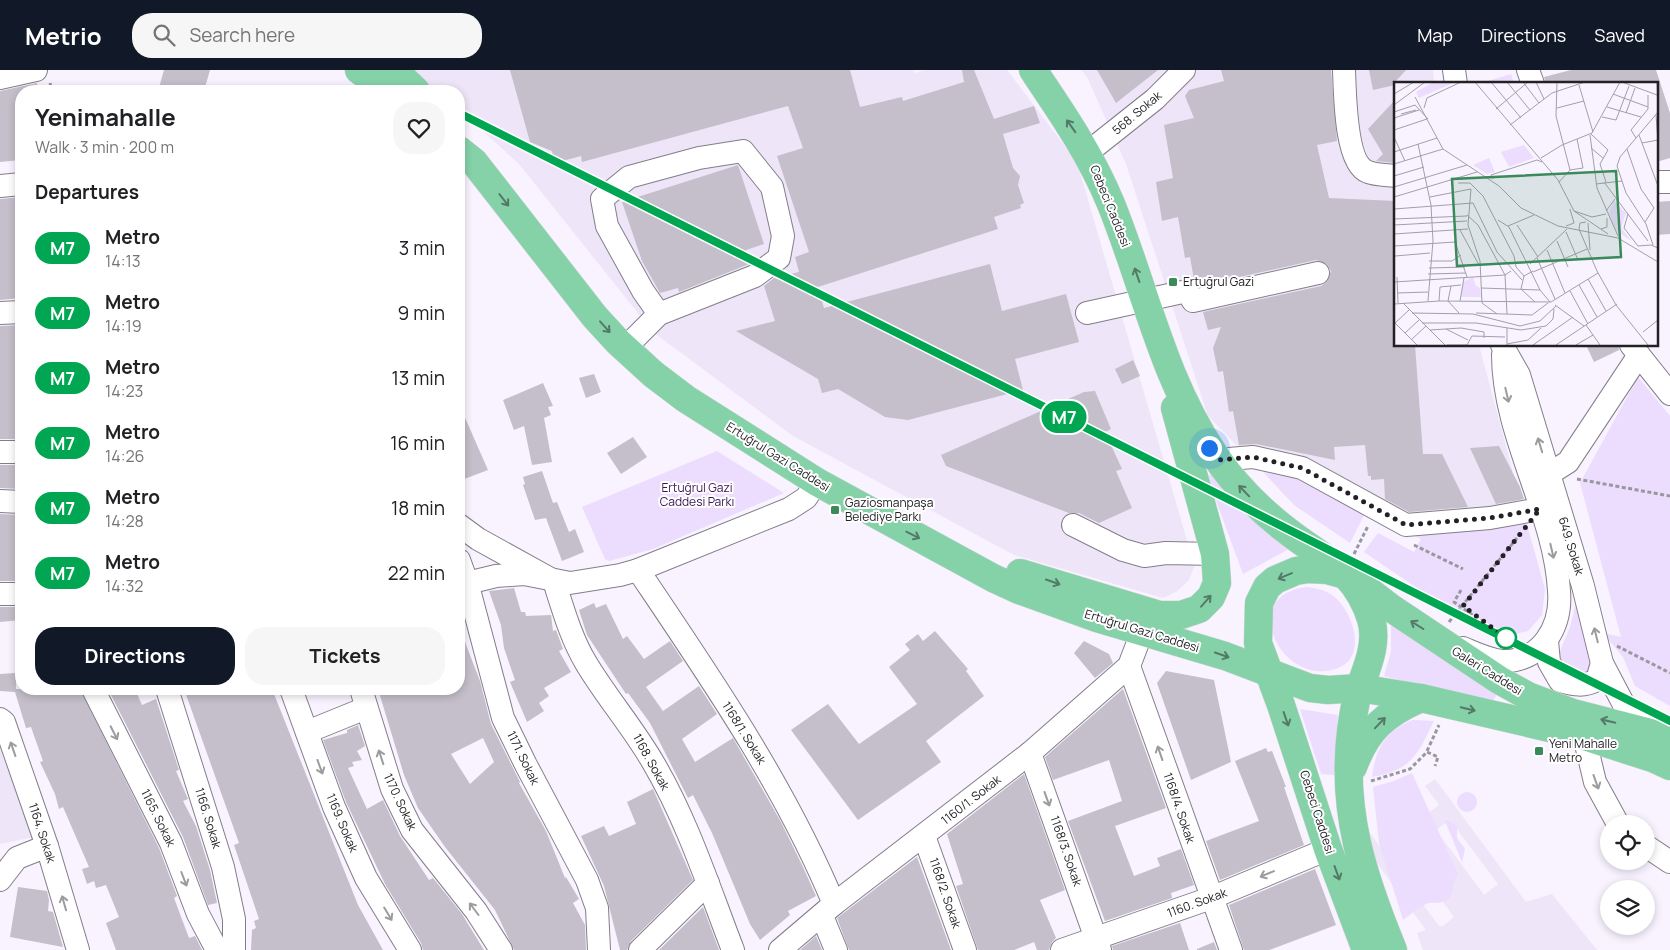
<!DOCTYPE html>
<meta charset="utf-8">
<style>
:root{--surface:#fff;--page:#f6f6f6;--text:#202124;--muted:#757577;--accent:#111827}
body{margin:0;font-family:Manrope,sans-serif;background:var(--page);color:var(--text);height:100vh;display:flex;flex-direction:column;font-size:19px;white-space:nowrap}
*{box-sizing:border-box;margin:0}
p{font-size:16px;color:var(--muted)}
.icon{flex:none;width:28px;height:28px;fill:none;stroke:currentColor;stroke-width:2;stroke-linecap:round;stroke-linejoin:round}
.map{position:relative;flex:1;overflow:hidden}
.drawer{position:absolute;left:15px;top:15px;width:450px;height:610px;display:flex;flex-direction:column;background:var(--surface);border-radius:20px;box-shadow:0 2px 8px #0003}
.drawer>*{flex:none}
.badge{padding:0 10px;border-radius:16px;font-size:18px;line-height:32px}
.controls{position:absolute;left:1600px;top:745px;display:grid;gap:10px}
.controls a{display:grid;place-items:center;width:55px;height:55px;border-radius:50%;background:var(--surface);box-shadow:0 2px 8px #0003;font-size:25px}
.you{position:absolute;width:25px;height:25px;margin:-12px;border:4px solid #fff;border-radius:50%;background:#1a73e8;box-shadow:0 0 0 8px #1a73e833}
.map>.badge{position:absolute;translate:-50% -50%;box-shadow:0 0 0 2px #fff}
h2{padding:0 20px;font-size:19px;line-height:45px}
.round{display:grid;place-items:center;flex:none;width:52px;height:52px;border-radius:20px;background:var(--page)}
.summary{display:flex;align-items:center;justify-content:space-between;height:85px;padding:0 20px}
h1{font-size:24px;font-weight:700;line-height:38px}
.button{display:flex;gap:10px;margin-top:auto;padding:10px 20px}
.button a{flex:1;height:58px;border-radius:20px;background:var(--accent);color:#fff;font-size:20px;font-weight:700;line-height:58px;text-align:center}
.button a+a{background:var(--page);color:var(--text)}
ul{padding:0;list-style:none}
li{display:flex;align-items:center;gap:15px;height:65px;padding:0 20px}
li div{flex:1}
li b{display:block;font-size:19px}
li em{font-style:normal}
li .badge{min-width:55px;font-weight:700;text-align:center}
header{display:flex;align-items:center;gap:30px;box-sizing:border-box;height:70px;padding:0 25px;background:var(--accent);color:#fff}
header strong{font-size:24px}
nav{display:flex;gap:28px;margin-inline-start:auto;font-size:18px}
.search{width:350px;height:45px;background:var(--page);display:flex;align-items:center;gap:12px;box-sizing:border-box;padding:0 18px;border-radius:20px;color:var(--muted);font-size:19px}
.map>svg:first-child{display:block}
.built{fill:#eee5f8;fill-rule:evenodd}
.green{fill:#ecdcfe}
.building{fill:#c4bfca;fill-rule:evenodd}
.lines{fill:none;stroke-linecap:round;stroke-linejoin:round}
.minor-casing{stroke:#837e88;stroke-width:24}
.major-casing{stroke:#d7d7d8;stroke-width:29}
.path{stroke:#9a979f;stroke-width:3;stroke-dasharray:4 2.5;stroke-linecap:butt}
.minor{stroke:#fff;stroke-width:22}
.major{stroke:#85d2a9;stroke-width:28}
.oneway{stroke:#547a67}
.oneway2{stroke:#9c9b9d}
.line-casing{stroke:#fff;stroke-width:11}
.line{stroke:#00a651;stroke-width:8}
.walk{stroke:#232125;stroke-width:5;stroke-dasharray:0 9}
.poi-dot{fill:#3a8a5a;stroke:#fff;stroke-width:2}
.stop-dot{fill:#fff;stroke:#00a651;stroke-width:2.5}
.labels{text-anchor:middle;stroke-width:4;stroke-linejoin:round;paint-order:stroke}
.street-label{font-size:12px;fill:#232125;stroke:#fff}
.poi-label{font-size:12px;fill:#232125;stroke:#fff;text-anchor:start}
.park-label{font-size:12px;fill:#391754;stroke:#fff}
.inset-road{fill:none;stroke:#a39fa8;stroke-width:1}
.view{fill:#3a8a5a;fill-opacity:0.15;stroke:#3a8a5a;stroke-width:2.5}
.inset-edge{fill:none;stroke:#232125;stroke-width:2.5}
</style>
<header>
<strong>Metrio</strong>
<div class="search"><svg class="icon" aria-label="search" viewBox="0 0 24 24"><circle cx="10" cy="10" r="6"/><path d="M15 15l6 6"/></svg>Search here</div>
<nav><a>Map</a><a>Directions</a><a>Saved</a></nav>
</header>
<div class="map">
<svg width="1670" height="880" viewBox="0 0 1670 880">
<rect width="100%" height="100%" fill="#f8f3ff"/>
<g class="built">
<path d="M412,0H913L915,3L925,0H1007L1077,92L1186,467L1194,497L1189,510L1176,522L1163,528L1014,485L793,366L653,262L519,94L459,39V21H431L423,16Z"/>
<path d="M1081,0H1433L1434,14H1395V275H1479L1526,451L1406,461L1308,407L1264,403L1208,346L1126,94L1087,7Z"/>
<path d="M0,668L34,767L0,774Z"/>
<path d="M1435,709L1526,832L1552,824L1597,880H1423L1417,863L1426,860L1357,766L1367,759L1381,778L1439,735L1425,716ZM1450,750L1498,814L1484,825L1436,760ZM1406,782L1454,847L1443,856H1439L1392,793Z"/>
</g>
<g class="green">
<path d="M1511,4L1514,14H1489L1488,11Z"/>
<path d="M1638,307L1670,346V636L1635,616L1623,587L1603,563L1621,567L1580,413Z"/>
<path d="M717,381L784,423L653,479L609,491L605,489L582,437Z"/>
<path d="M1264,403L1308,407L1368,437L1350,473L1294,435Z"/>
<path d="M1210,404L1247,444L1289,479L1243,504L1207,406Z"/>
<path d="M1526,451L1545,519L1542,545L1528,561L1515,564H1492L1442,535L1364,482L1378,463L1414,482L1421,469L1406,461Z"/>
<path d="M1307,517C1316,518 1324,520 1332,525C1352,539 1369,586 1338,598C1283,620 1235,525 1307,517Z"/>
<path d="M1576,533L1594,595L1590,604L1569,606L1558,586L1570,557Z"/>
<path d="M1391,554L1498,623L1491,634L1384,606L1391,582Z"/>
<path d="M1300,639L1338,645L1334,705L1321,704Z"/>
<path d="M1413,650L1434,651C1417,685 1412,700 1372,707C1376,678 1385,661 1413,650Z"/>
<path d="M1412,703L1458,805C1451,812 1455,823 1448,829C1442,835 1433,831 1426,834C1417,838 1410,845 1403,850L1379,773L1373,717L1394,711Z"/>
<circle cx="1467" cy="732" r="10"/>
<path d="M1449,750L1457,757V768L1465,779L1462,792L1445,751Z"/>
</g>
<g class="building">
<path d="M164,0H210L204,21H158Z"/>
<path d="M510,0H850L860,37L902,27L903,31L964,12L962,0H974L994,49L1034,36L1040,53L1003,64L1013,98L1020,106L1018,115L1024,133L1020,135L1021,138L994,147L998,159L818,217L824,238L990,194L1002,241L1066,224L1079,272L1015,289L1023,320L908,350L885,347L838,319L822,323L818,309L736,261L775,251L764,216L774,208L799,202L795,187L809,182L777,86L803,78L788,36L582,92L581,86L555,93L552,81L530,72Z"/>
<path d="M1097,0H1158L1116,33Z"/>
<path d="M1221,0H1331L1337,71L1317,75L1329,128L1395,131V275H1415L1423,384H1442L1468,437L1409,442L1385,429L1384,409L1371,410V406H1368L1365,375L1334,377L1335,390L1256,374L1239,375L1233,341L1229,342L1223,301L1218,302L1213,278L1221,257L1208,260L1203,242L1321,216L1327,212L1331,201L1327,194L1316,190L1199,216L1194,210L1190,187L1185,188L1178,147L1162,151L1156,112L1173,108L1164,55L1194,48L1185,26L1189,20L1224,11Z"/>
<path d="M1369,0H1406L1395,12V15L1373,20Z"/>
<path d="M1571,0H1656L1670,43V88L1656,92V14H1546L1544,7Z"/>
<path d="M37,13L39,21H21V90L0,92V21Z"/>
<path d="M1395,30V93L1376,91L1383,84L1368,59Z"/>
<path d="M738,95L764,174L746,180L749,194L679,222L678,218L660,223L642,191L622,132Z"/>
<path d="M21,127V228L0,230V129Z"/>
<path d="M1670,131V164L1656,165V132Z"/>
<path d="M21,255V369H0V256Z"/>
<path d="M1586,275H1618L1619,280L1594,292Z"/>
<path d="M1133,290L1140,306L1122,314L1115,299Z"/>
<path d="M594,304L601,322L586,328L579,308Z"/>
<path d="M543,313L553,336L548,337L551,345L544,348L552,392L532,395L524,356L514,360L503,330Z"/>
<path d="M1095,321L1111,359L1105,362L1122,399L1116,401L1132,438L1099,453L1079,443H1069L946,396L941,385L1084,322Z"/>
<path d="M459,334L488,400L459,411Z"/>
<path d="M633,367L647,387L621,404L607,383Z"/>
<path d="M1499,376L1520,417L1524,429L1496,434L1470,378Z"/>
<path d="M0,395H21V419L0,418Z"/>
<path d="M542,401L553,433L557,432L569,462L575,459L584,482L562,491L546,448L535,450L523,415L525,414L523,407Z"/>
<path d="M0,444L21,445V470H15L16,511H0Z"/>
<path d="M514,518L521,542H525L526,546L551,545L553,561L556,560L563,579L559,581L571,602L544,618L549,626L539,633L544,641L527,652L510,612L515,610L504,578L501,555L489,521Z"/>
<path d="M594,533L596,538L606,534L623,569L627,566L644,589L670,571L683,591L646,617L663,641L699,616L717,644L682,669L695,692L733,668L781,752L802,795L816,826L788,841L790,845L760,870L750,854L712,763L693,725L688,728L650,653L628,623L626,624L587,565L579,540Z"/>
<path d="M0,537H21V550L0,552Z"/>
<path d="M460,559L480,611L491,654L520,712L519,713L546,761L565,808L566,807L579,829L573,833L585,855L586,880H514L495,840L445,777L418,738L404,705L378,619H459ZM483,668L494,692L470,714L451,684Z"/>
<path d="M935,561L968,599L966,601L984,626L926,671L941,692L858,750L791,660L828,634L859,674L917,634L889,597L910,580L905,574L918,564L923,571Z"/>
<path d="M1084,571L1109,584L1113,593L1095,608L1074,583Z"/>
<path d="M1166,601L1214,610L1231,692L1191,710L1157,613Z"/>
<path d="M16,603V619H80L159,778L177,826L174,828L189,868L195,866L202,880H116L106,853L119,847L106,815L96,818L94,811L87,814L82,799L89,797L63,737L59,739L55,724L40,692L43,691L31,657L26,658L15,622L0,621V604Z"/>
<path d="M108,619H135L142,635L156,629L179,700L176,701L188,729L183,731L196,756L210,800L217,833L208,835L183,767Z"/>
<path d="M184,619H272L358,835L383,880H251L252,860L256,858L254,851L259,849L234,775L239,773Z"/>
<path d="M1123,619L1166,738L1115,756L1134,806L1160,796L1157,788L1181,779L1194,815L1171,823L1172,828L1105,851L1068,751L1122,731L1109,690L1053,710L1045,687Z"/>
<path d="M358,655L365,676L357,681L362,690L352,692L354,696L348,698L367,739L383,730L400,766L429,810L433,808L462,844L484,880H423L421,873L385,814L346,732L323,670L347,663V660Z"/>
<path d="M1266,678L1268,682L1272,681L1286,717H1284L1304,775L1220,810L1206,771L1259,751L1235,691Z"/>
<path d="M1024,704L1065,820L1040,830L1056,868L1052,872L1049,880H1037L1034,872L1014,880H978L956,816L963,814L947,764Z"/>
<path d="M653,719L693,810L631,871L627,880H620L604,816L581,766L604,756L609,766L636,754L627,732Z"/>
<path d="M917,787L951,880H849L837,848Z"/>
<path d="M1315,799L1336,855L1269,880H1244L1229,835Z"/>
<path d="M18,817L47,821L49,830L48,841L53,842L63,877L10,867Z"/>
<path d="M703,837L719,880H659Z"/>
<path d="M1180,853L1189,880H1113L1112,876Z"/>
<path d="M816,866L822,880H800Z"/>
<path d="M1214,872L1217,880H1197V879Z"/>
</g>
<g class="lines">
<g class="minor-casing">
<g id="minor">
<path d="M1344,0C1345,22 1345,94 1368,102C1376,105 1387,105 1395,106"/>
<path d="M1454,0L1456,14"/>
<path d="M1528,0L1533,14"/>
<path d="M0,8L36,0"/>
<path d="M1087,83L1155,29L1184,0"/>
<path d="M1656,112H1670"/>
<path d="M0,116L21,114"/>
<path d="M0,243L21,242"/>
<path d="M1087,243L1187,221L1193,231L1318,203"/>
<path d="M1502,275L1519,305L1583,516L1602,593L1623,633L1655,664"/>
<path d="M1631,275L1670,324"/>
<path d="M625,278L659,244L755,206L779,188L783,166L772,117L743,81L699,88L629,107L602,129L607,156L643,221L659,244"/>
<path d="M0,382H21"/>
<path d="M1217,390L1253,387L1302,398L1406,455L1490,448L1540,439"/>
<path d="M1549,404L1568,392L1639,285"/>
<path d="M0,431L21,432"/>
<path d="M459,455L478,469L554,511C563,539 571,568 586,593C607,628 634,659 654,694C688,752 709,818 733,880"/>
<path d="M1073,455L1123,480L1144,486L1166,483L1215,484"/>
<path d="M459,490L467,512L503,648L526,695L587,810L597,838L599,880"/>
<path d="M638,500C710,607 784,714 834,834"/>
<path d="M459,515L496,506L524,504L570,513L620,505L638,500L789,439L806,428L817,412"/>
<path d="M0,524H21"/>
<path d="M1547,571L1549,592L1560,611C1574,615 1584,617 1597,610L1602,593"/>
<path d="M1463,578C1475,583 1489,590 1503,591C1541,592 1562,557 1559,521C1555,443 1503,365 1503,285"/>
<path d="M1129,596L1231,880"/>
<path d="M93,619L171,773L198,844L217,880"/>
<path d="M167,619L223,797L234,849V880"/>
<path d="M291,619L334,737L366,808L410,880"/>
<path d="M361,619L392,719L412,760L476,841L501,880"/>
<path d="M0,649L4,652L47,776L78,880"/>
<path d="M307,662L366,638"/>
<path d="M1584,666L1595,712L1618,754"/>
<path d="M1030,683L1100,880"/>
<path d="M924,766L965,880"/>
<path d="M1646,776L1670,792"/>
<path d="M0,810L17,788L47,776"/>
<path d="M822,846L836,880"/>
<path d="M640,880L708,813"/>
<path d="M780,880L834,834L1030,683L1129,596L1142,562"/>
<path d="M1062,880L1211,828L1328,779"/>
</g>
</g>
<g class="major-casing">
<g id="major">
<path d="M359,0L387,21"/>
<path d="M394,0L416,21"/>
<path d="M1033,0C1062,43 1091,85 1111,134C1145,218 1163,309 1214,384C1233,413 1259,439 1286,460C1324,490 1355,499 1371,549C1378,572 1368,595 1360,617C1355,630 1353,647 1351,661C1341,741 1363,807 1393,880"/>
<path d="M459,80L474,92L595,247L618,272L653,304L686,329L817,412L993,508L1019,520L1097,548L1225,586L1310,618L1328,620L1359,618L1421,628L1584,666L1655,689L1670,696"/>
<path d="M1020,503L1159,545H1181L1199,539L1211,527L1217,513L1215,484L1175,338"/>
<path d="M1353,697C1367,659 1385,644 1421,628"/>
<path d="M1366,880L1328,779L1281,635L1258,573L1259,533L1267,517L1275,510L1296,501L1308,499L1327,500L1349,506L1391,538L1499,610L1528,626L1573,643L1655,664L1670,672"/>
</g>
</g>
<g class="path">
<path d="M50,13L52,21"/>
<path d="M1577,409L1670,426"/>
<path d="M1414,475L1463,499"/>
<path d="M1354,484L1368,456"/>
<path d="M1461,520L1454,532L1509,571"/>
<path d="M1449,552L1521,463"/>
<path d="M1617,576L1670,603"/>
<path d="M1427,681L1439,655"/>
<path d="M1371,711L1410,699L1427,682L1438,687L1435,696"/>
</g>
<use href="#minor" class="minor"/>
<use href="#major" class="major"/>
</g>
<defs><path id="oneway-shaft" d="M-6 0H5M1.5-3L5.5 0L1.5 3" fill="none" stroke-width="1.6" stroke-linecap="round" stroke-linejoin="round" transform="scale(1.25)"/></defs>
<g class="oneway">
<use href="#oneway-shaft" transform="translate(1071 56) rotate(-125)"/>
<use href="#oneway-shaft" transform="translate(504 130) rotate(52)"/>
<use href="#oneway-shaft" transform="translate(1137 205) rotate(-109)"/>
<use href="#oneway-shaft" transform="translate(605 257) rotate(48)"/>
<use href="#oneway-shaft" transform="translate(1244 421) rotate(-134)"/>
<use href="#oneway-shaft" transform="translate(913 465) rotate(27)"/>
<use href="#oneway-shaft" transform="translate(1285 506) rotate(157)"/>
<use href="#oneway-shaft" transform="translate(1053 512) rotate(19)"/>
<use href="#oneway-shaft" transform="translate(1206 531) rotate(-49)"/>
<use href="#oneway-shaft" transform="translate(1417 555) rotate(-148)"/>
<use href="#oneway-shaft" transform="translate(1222 585) rotate(19)"/>
<use href="#oneway-shaft" transform="translate(1468 639) rotate(14)"/>
<use href="#oneway-shaft" transform="translate(1286 649) rotate(71)"/>
<use href="#oneway-shaft" transform="translate(1608 651) rotate(-167)"/>
<use href="#oneway-shaft" transform="translate(1380 653) rotate(-46)"/>
<use href="#oneway-shaft" transform="translate(1337 803) rotate(70)"/>
</g>
<g class="oneway2">
<use href="#oneway-shaft" transform="translate(1507 325) rotate(77)"/>
<use href="#oneway-shaft" transform="translate(1540 375) rotate(-107)"/>
<use href="#oneway-shaft" transform="translate(1552 481) rotate(77)"/>
<use href="#oneway-shaft" transform="translate(1596 565) rotate(-104)"/>
<use href="#oneway-shaft" transform="translate(114 663) rotate(63)"/>
<use href="#oneway-shaft" transform="translate(13 679) rotate(-109)"/>
<use href="#oneway-shaft" transform="translate(1160 683) rotate(-109)"/>
<use href="#oneway-shaft" transform="translate(381 687) rotate(-108)"/>
<use href="#oneway-shaft" transform="translate(320 697) rotate(70)"/>
<use href="#oneway-shaft" transform="translate(1596 712) rotate(70)"/>
<use href="#oneway-shaft" transform="translate(1047 729) rotate(70)"/>
<use href="#oneway-shaft" transform="translate(1267 804) rotate(157)"/>
<use href="#oneway-shaft" transform="translate(184 809) rotate(69)"/>
<use href="#oneway-shaft" transform="translate(64 833) rotate(-106)"/>
<use href="#oneway-shaft" transform="translate(474 839) rotate(-127)"/>
<use href="#oneway-shaft" transform="translate(388 844) rotate(59)"/>
</g>
<g class="lines">
<g class="line-casing">
<path id="line" d="M459,43L1670,651"/>
</g>
<use href="#line" class="line"/>
<path class="walk" d="M1209,378L1217,390L1253,387L1302,398L1406,455L1490,448L1540,439L1463,536L1506,568"/>
</g>
<g class="poi-dot">
<rect x="1168" y="207" width="10" height="10" rx="2.5"/>
<rect x="830" y="435" width="10" height="10" rx="2.5"/>
<rect x="1534" y="676" width="10" height="10" rx="2.5"/>
</g>
<circle class="stop-dot" cx="1506" cy="568" r="10"/>
<g class="labels">
<g class="street-label">
<text transform="translate(1137 43) rotate(-40)" y="4">568. Sokak</text>
<text transform="translate(1110 136) rotate(68)" y="4">Cebeci Caddesi</text>
<text transform="translate(778 387) rotate(32)" y="4">Ertuğrul Gazi Caddesi</text>
<text transform="translate(1571 476) rotate(73)" y="4">649. Sokak</text>
<text transform="translate(1142 561) rotate(17)" y="4">Ertuğrul Gazi Caddesi</text>
<text transform="translate(1487 601) rotate(32)" y="4">Galeri Caddesi</text>
<text transform="translate(744 663) rotate(58)" y="4">1168/1. Sokak</text>
<text transform="translate(523 688) rotate(64)" y="4">1171. Sokak</text>
<text transform="translate(651 692) rotate(61)" y="4">1168. Sokak</text>
<text transform="translate(971 730) rotate(-38)" y="4">1160/1. Sokak</text>
<text transform="translate(400 732) rotate(65)" y="4">1170. Sokak</text>
<text transform="translate(1179 738) rotate(71)" y="4">1168/4. Sokak</text>
<text transform="translate(1317 742) rotate(72)" y="4">Cebeci Caddesi</text>
<text transform="translate(158 748) rotate(64)" y="4">1165. Sokak</text>
<text transform="translate(208 748) rotate(73)" y="4">1166. Sokak</text>
<text transform="translate(342 753) rotate(67)" y="4">1169. Sokak</text>
<text transform="translate(42 763) rotate(72)" y="4">1164. Sokak</text>
<text transform="translate(1066 781) rotate(71)" y="4">1168/3. Sokak</text>
<text transform="translate(945 823) rotate(71)" y="4">1168/2. Sokak</text>
<text transform="translate(1197 833) rotate(-20)" y="4">1160. Sokak</text>
</g>
<g class="poi-label">
<text x="1183" y="216">Ertuğrul Gazi</text>
<text x="845" y="437">Gaziosmanpaşa<tspan x="845" dy="14">Belediye Parkı</tspan></text>
<text x="1549" y="678">Yeni Mahalle<tspan x="1549" dy="14">Metro</tspan></text>
</g>
<g class="park-label">
<text x="697" y="422">Ertuğrul Gazi<tspan x="697" dy="14">Caddesi Parkı</tspan></text>
</g>
</g>
<g transform="translate(1394 12)">
<rect width="264" height="264" fill="#f8f3ff"/>
<path d="M40,0H61L25,16L22,10ZM130,63L140,76L115,85L107,70ZM95,76L101,90L93,92L79,83ZM220,119L232,131L227,146L238,159L222,149L215,130ZM79,195L82,204L86,206L87,215H67L69,200Z" fill="#ecdcfe"/>
<path class="inset-road" d="M81,0L164,98L180,129L214,152M97,0L127,36M113,0L136,28M129,0L145,21M142,0L150,17M163,0L162,34L176,88L165,100M228,0L263,13M263,0L264,28M185,3L199,50M0,12L20,0M219,12L254,25M21,15L49,67L105,104L127,126L164,144L224,156L264,180M0,23L31,0M213,25L247,35M30,26L33,16L67,0M163,26L190,19M102,27L134,0M0,30L21,23L34,37M232,31L241,6M7,32L22,28M262,33L264,60M208,35L222,38L235,4M0,36L25,28M116,43L158,11L191,0M0,48L33,37M197,52L214,68L206,82L212,100M196,53L203,106L224,154M245,53L264,104M0,55L11,79M242,56L237,48L254,27V13M248,61L264,58M24,62L37,123L39,159L34,219M197,66L209,76M233,67L247,107L260,126L251,140M0,70L43,56M147,76L168,63L198,51L226,0M0,82L49,67M176,88L189,86L183,57M0,94L30,85M99,97L97,93L143,78L148,80M210,100L254,159M64,101H76L89,114L120,174L122,185L130,194M202,102L228,99M0,105L73,83M77,107L74,143L86,179L88,221L103,232M0,115L83,90M36,115L77,107M0,127L79,121L103,170L128,198M180,129L198,135L212,132M212,129L221,117M234,132L230,146L244,164M73,133L84,143L111,193L113,232M0,137L73,134M104,138L115,145L146,208L156,220M192,140L186,141L185,147L203,189L222,223L254,263M194,141L196,168M0,143L73,139M123,143L144,175M0,144V180M114,144L140,133M172,144L180,141L176,127M207,147L213,145V136M66,148L85,183M172,150L184,178M0,152L74,147M163,159L174,185M259,163L252,142L232,111L223,84L226,75L264,30M0,164L61,160L73,195M244,164L257,163L264,166M153,168L171,211M1,174L36,171M143,176L161,217M35,179H58L67,173M136,182L173,147M35,186L71,185M139,189L130,194L127,207L141,220M139,190L193,167M34,192L72,191M3,195L4,221M194,197L212,229M0,200L111,193L117,189M185,203L203,235M57,204L54,219L65,231M87,206L146,208M176,209L194,242M3,211L34,210M45,219L46,205L67,203M66,219L70,196M9,221L51,263M0,222L45,219L157,220L204,191M161,223L190,244M18,231L79,232L126,244L146,239L162,224M82,231L138,233L154,221M0,240L23,263M1,241L15,228M28,241H82L127,248L152,244L159,237L160,227M192,243L206,263M113,246V263M52,247L74,258M36,248L67,246L90,250V256M249,250L264,238M11,251L25,238M17,258L32,244M113,262L134,258L147,246M53,263H73M73,263L78,254L111,255M139,263L179,235M162,263L223,222M182,263L199,253"/>
<path class="view" d="M222,89L227,175L63,184L58,97Z"/>
<rect width="264" height="264" class="inset-edge"/>
</g>
</svg>
<div class="controls">
<a><svg class="icon" aria-label="locate" viewBox="0 0 24 24"><circle cx="12" cy="12" r="6"/><path d="M12 2v4M12 18v4M2 12h4M18 12h4"/></svg></a>
<a><svg class="icon" aria-label="layers" viewBox="0 0 24 24"><path d="M12 4l9 5-9 5-9-5zM3 14l9 5 9-5"/></svg></a>
</div>
<div class="you" style="left:1209px;top:378px"></div>
<b class="badge" style="left:1064px;top:347px;background:#00a651;color:#fff">M7</b>
<section class="drawer">
<div class="summary"><div><h1>Yenimahalle</h1><p>Walk · 3 min · 200 m</p></div><a class="round"><svg class="icon" aria-label="heart" viewBox="0 0 24 24"><path d="M12 20l-8-8c-3-5 5-10 8-4 3-6 11-1 8 4z"/></svg></a></div>
<h2>Departures</h2>
<ul>
<li><span class="badge" style="background:#00a651;color:#fff">M7</span><div><b>Metro</b><p>14:13</p></div><em>3 min</em></li>
<li><span class="badge" style="background:#00a651;color:#fff">M7</span><div><b>Metro</b><p>14:19</p></div><em>9 min</em></li>
<li><span class="badge" style="background:#00a651;color:#fff">M7</span><div><b>Metro</b><p>14:23</p></div><em>13 min</em></li>
<li><span class="badge" style="background:#00a651;color:#fff">M7</span><div><b>Metro</b><p>14:26</p></div><em>16 min</em></li>
<li><span class="badge" style="background:#00a651;color:#fff">M7</span><div><b>Metro</b><p>14:28</p></div><em>18 min</em></li>
<li><span class="badge" style="background:#00a651;color:#fff">M7</span><div><b>Metro</b><p>14:32</p></div><em>22 min</em></li>
</ul>
<div class="button"><a>Directions</a><a>Tickets</a></div>
</section>
</div>
